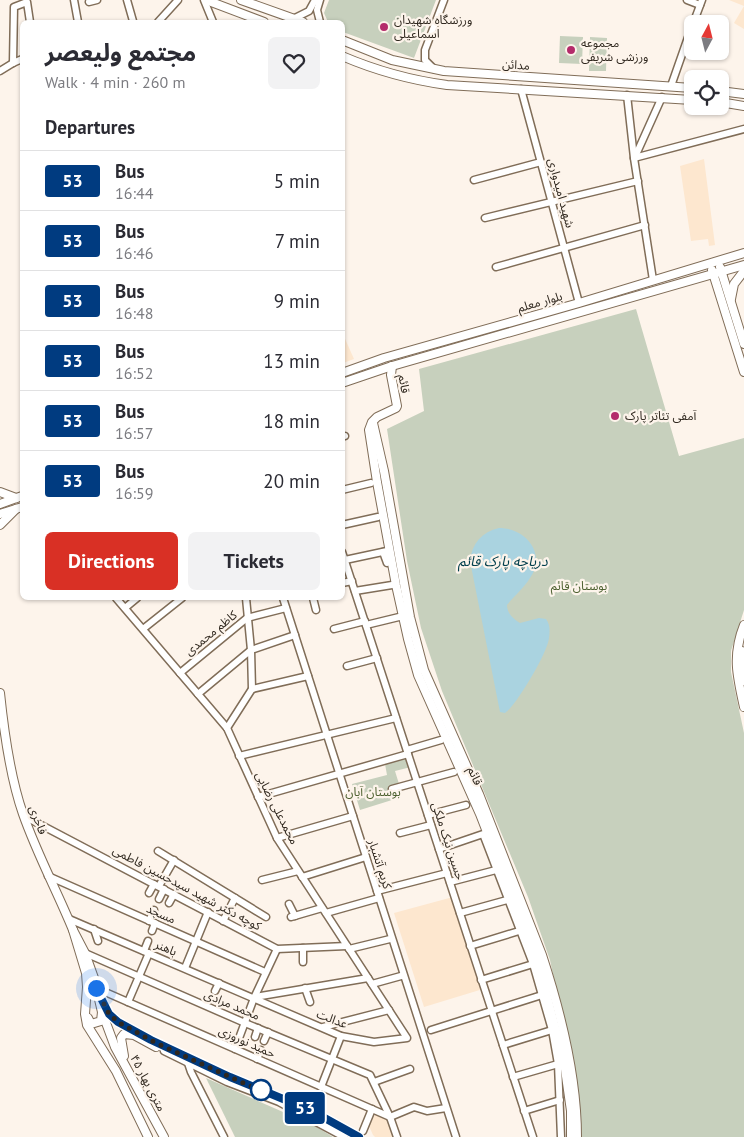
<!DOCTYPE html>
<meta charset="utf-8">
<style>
:root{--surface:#fff;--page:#f2f2f3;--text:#2b2b33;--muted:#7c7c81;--line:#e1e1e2;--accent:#d93025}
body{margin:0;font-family:"PT Sans","Noto Sans Arabic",sans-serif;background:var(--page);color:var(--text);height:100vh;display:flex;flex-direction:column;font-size:19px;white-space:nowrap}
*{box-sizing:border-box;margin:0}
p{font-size:16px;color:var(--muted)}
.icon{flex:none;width:28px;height:28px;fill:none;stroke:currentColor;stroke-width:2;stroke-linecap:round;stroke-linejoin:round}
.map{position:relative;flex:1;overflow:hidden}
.details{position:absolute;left:20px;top:20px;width:325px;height:580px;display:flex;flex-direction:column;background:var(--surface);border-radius:8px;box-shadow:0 1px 4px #0004}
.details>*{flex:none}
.badge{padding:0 10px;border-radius:4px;font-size:18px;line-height:32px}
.needle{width:32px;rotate:7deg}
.fabs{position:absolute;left:684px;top:15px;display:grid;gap:10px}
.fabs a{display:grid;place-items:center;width:45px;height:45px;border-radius:8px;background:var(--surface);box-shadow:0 1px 4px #0004;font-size:25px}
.you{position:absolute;width:25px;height:25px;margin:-12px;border:4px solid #fff;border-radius:50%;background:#1a73e8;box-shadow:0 0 0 8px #1a73e833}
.map>.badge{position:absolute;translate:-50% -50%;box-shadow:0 0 0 2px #fff}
h2{padding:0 25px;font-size:19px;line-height:45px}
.round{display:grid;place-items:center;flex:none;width:52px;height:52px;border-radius:8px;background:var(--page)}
.head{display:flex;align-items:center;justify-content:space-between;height:85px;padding:0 25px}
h1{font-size:24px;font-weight:700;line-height:38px}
.button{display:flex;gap:10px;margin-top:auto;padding:10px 25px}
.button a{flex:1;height:58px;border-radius:8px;background:var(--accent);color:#fff;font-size:20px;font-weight:700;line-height:58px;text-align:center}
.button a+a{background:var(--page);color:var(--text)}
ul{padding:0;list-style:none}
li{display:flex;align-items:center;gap:15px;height:60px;padding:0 25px;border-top:1px solid var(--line)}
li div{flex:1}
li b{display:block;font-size:19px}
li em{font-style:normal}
li .badge{min-width:55px;font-weight:700;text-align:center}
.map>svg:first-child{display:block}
.built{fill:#fde7cf}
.green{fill:#c7d0bd}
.water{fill:#aad3e0}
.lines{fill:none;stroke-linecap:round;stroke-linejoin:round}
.minor-casing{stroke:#806d58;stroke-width:9}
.major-casing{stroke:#806d58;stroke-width:10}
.minor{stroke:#fff;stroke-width:6}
.major{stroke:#fff;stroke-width:8}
.line-casing{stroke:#fff;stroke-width:11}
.line{stroke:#003b80;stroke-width:8}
.walk{stroke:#30281f;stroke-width:5;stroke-dasharray:0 9}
.poi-dot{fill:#b42b6b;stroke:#fdf4eb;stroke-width:2}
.stop-dot{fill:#fff;stroke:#003b80;stroke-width:2.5}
.labels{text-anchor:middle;stroke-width:4.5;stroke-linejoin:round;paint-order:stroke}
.poi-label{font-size:12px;fill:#30281f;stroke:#fdf4eb;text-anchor:start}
.street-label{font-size:12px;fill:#30281f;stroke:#fdf4eb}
.park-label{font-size:12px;fill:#4c602f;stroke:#fdf4eb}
.water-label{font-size:14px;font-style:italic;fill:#003e4c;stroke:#fdf4eb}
</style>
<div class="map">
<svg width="744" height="1137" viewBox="0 0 744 1137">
<rect width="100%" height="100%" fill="#fdf4eb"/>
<g class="built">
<path d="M729,0H744V29L734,23L744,6Z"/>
<path d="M704,159L715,245L709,246L708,239L691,241L680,166Z"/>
<path d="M342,332L354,359L343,363H342Z"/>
<path d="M453,897L483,989L424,1007L394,913Z"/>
<path d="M377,1111L387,1115L394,1137H375L373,1135L369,1126Z"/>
</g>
<g class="green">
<path d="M329,0H436L414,58L343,32L342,22H328L324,13Z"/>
<path d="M560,36L583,37L582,64L559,63Z"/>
<path d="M590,37L607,38L606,71H589Z"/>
<path d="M636,309L679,456L744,438V610L731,651V672L744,733V1137H579V1101L550,960L528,897L442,691L421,628L407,561L387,429L424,411L419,369Z"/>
<path d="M408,758L411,767L395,771L399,784L388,787L392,800L360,810L352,784L387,775L385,764Z"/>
<path d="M206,1078L315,1126L333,1137H235Z"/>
</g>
<path class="water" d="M499,528C526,528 547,554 530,578C524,588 514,596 507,605C507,613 513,619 520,623L539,618L546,619C550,624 550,631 549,638C548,652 516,706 505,713L500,712L470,561C472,543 482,532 499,528Z"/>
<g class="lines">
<g class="minor-casing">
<g id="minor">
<path d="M74,0L78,22"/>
<path d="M127,0L133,21"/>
<path d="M204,0L213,22"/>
<path d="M687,0L700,5"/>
<path d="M89,2L97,0"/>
<path d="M293,19L309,11L315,0"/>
<path d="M158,22L178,0"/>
<path d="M320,22L317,10L320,0"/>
<path d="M693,24L702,0"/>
<path d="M13,63L14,7L27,2L30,22"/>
<path d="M434,69L425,60V50L444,0"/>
<path d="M0,71L13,63L22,59"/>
<path d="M671,86L692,26"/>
<path d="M521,89L579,303"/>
<path d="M627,95L634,158L653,280"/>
<path d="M635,157L662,97"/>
<path d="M634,158L744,129"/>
<path d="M474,180L541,162"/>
<path d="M485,218L638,181"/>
<path d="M496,267L645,225"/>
<path d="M342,437L345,436"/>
<path d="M342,490L371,483"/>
<path d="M342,525L378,517"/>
<path d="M342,552L533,1137"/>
<path d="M383,552L387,563"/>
<path d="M345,560L387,551"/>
<path d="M342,583L352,581"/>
<path d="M355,591L392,585"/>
<path d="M283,598L456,1137"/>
<path d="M313,598L316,610"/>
<path d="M125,608L137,598"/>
<path d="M366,625L399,617"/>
<path d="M143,629L182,598"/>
<path d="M334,629L365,621"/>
<path d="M347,666L377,658"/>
<path d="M180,673L247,618L286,608"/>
<path d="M252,689L308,676"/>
<path d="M198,694L251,650L295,635"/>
<path d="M227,728L252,689L251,650L246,598"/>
<path d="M407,750L441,740"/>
<path d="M239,756L396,718"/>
<path d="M392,789L454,772"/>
<path d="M258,797L408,754"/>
<path d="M428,815L466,805"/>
<path d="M24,816L277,949L347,946"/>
<path d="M400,833L431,825"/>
<path d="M277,838L353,816"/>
<path d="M439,849L483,834L533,964L552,1030L558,1064L561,1137"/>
<path d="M158,851L266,917"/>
<path d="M48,876L265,972"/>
<path d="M302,877L366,857"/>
<path d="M262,880L298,871"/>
<path d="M450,882L496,870"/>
<path d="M159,886L174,860"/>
<path d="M377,891L447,873"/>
<path d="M149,893L154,884"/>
<path d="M159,899L164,889"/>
<path d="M169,903L174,894"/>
<path d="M289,904L295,916"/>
<path d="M326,913L379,898"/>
<path d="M460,913L507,900"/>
<path d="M291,917L322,908"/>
<path d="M69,919L341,1036L374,1042L407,1038L277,838L227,728L116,598"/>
<path d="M149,921L154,910"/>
<path d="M223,921L235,898"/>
<path d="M94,929L98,941"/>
<path d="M152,931L155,923"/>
<path d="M470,946L519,931"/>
<path d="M303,948V962"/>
<path d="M349,949L390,939"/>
<path d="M144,951L148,941"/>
<path d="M85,953L245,1023L370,1075L390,1117L397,1137"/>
<path d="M185,968L208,912"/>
<path d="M481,980L533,964"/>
<path d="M372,984L401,976"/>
<path d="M96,988L390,1117L414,1107L427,1111L446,1108"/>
<path d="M305,988L310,1002"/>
<path d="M215,991L219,983"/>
<path d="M100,996L109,1014L118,1022L142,1036"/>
<path d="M255,997L368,978"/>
<path d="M128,1002L149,953"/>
<path d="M323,1027L389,1010"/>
<path d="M431,1030L542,995"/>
<path d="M255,1037L258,1028"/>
<path d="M151,1041L230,1077L312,1111L359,1137"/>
<path d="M264,1041L268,1032"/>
<path d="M503,1045L552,1030"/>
<path d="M235,1049L254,998L277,949"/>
<path d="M164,1051L227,1082L279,1102L344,1137"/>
<path d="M257,1059L261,1050"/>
<path d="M188,1063L191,1072L224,1137"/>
<path d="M513,1077L558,1064"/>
<path d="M374,1082L410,1069"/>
<path d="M321,1087L341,1036"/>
<path d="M524,1111L560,1100"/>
<path d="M363,1131L372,1109"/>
</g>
</g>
<g class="major-casing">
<g id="major">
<path d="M206,0L264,22"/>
<path d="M241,0L303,22"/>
<path d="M342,40L392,60L444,71L692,88"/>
<path d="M342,56C377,71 410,80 447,85L692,100"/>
<path d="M720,91L744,94"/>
<path d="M720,102L744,106"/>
<path d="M720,267L744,344"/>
<path d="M712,270L744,372"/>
<path d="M731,299L734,284L744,271"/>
<path d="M392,366L391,375L397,406L396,408L377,417L372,422L369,430L377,482L396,585L408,639L418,675L480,814L539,966L564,1062L571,1111V1137"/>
<path d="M342,373L384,358L579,303L744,253"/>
<path d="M342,383L392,366L744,265"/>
<path d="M373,423L384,471L410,617L424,670L479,794L542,955C561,1013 577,1076 577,1137"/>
<path d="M0,492L16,498"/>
<path d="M0,504L22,496"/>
<path d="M0,514L22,507"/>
<path d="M0,525L16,509"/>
<path d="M744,625C732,655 737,676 744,707"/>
<path d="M742,651L741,666L744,681"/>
<path d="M0,693C4,732 10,777 23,814C37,854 57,891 73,930"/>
<path d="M88,1018L91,1024L101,1021L102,1012"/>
<path d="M124,1056L121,1038L124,1034L134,1035L156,1047"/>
<path d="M148,1137L116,1071L87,1025L85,1014L87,987L86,973L73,930L85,953L94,978L102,1012L115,1047L164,1137"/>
</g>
</g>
<use href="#minor" class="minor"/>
<use href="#major" class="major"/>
</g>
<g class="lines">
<g class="line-casing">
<path id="line" d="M96,988L109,1014L118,1022L151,1040L230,1077L312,1111L359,1137"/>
</g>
<use href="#line" class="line"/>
<path class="walk" d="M96,988L109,1014L118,1022L156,1043L230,1077L262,1091L261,1090"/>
</g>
<g class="poi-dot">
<circle cx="384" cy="27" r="5"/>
<circle cx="571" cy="50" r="5"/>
<circle cx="615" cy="416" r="5"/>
</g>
<circle class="stop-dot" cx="261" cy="1090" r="10"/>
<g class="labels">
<g class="poi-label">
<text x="394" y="24">ورزشگاه شهیدان<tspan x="394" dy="14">اسماعیلی</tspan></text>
<text x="581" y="47">مجموعه<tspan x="581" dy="14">ورزشی شریفی</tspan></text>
<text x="625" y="420">آمفی تئاتر پارک</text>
</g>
<g class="street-label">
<text transform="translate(516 65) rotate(4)" y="4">مدائن</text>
<text transform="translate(561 193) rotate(75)" y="4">شهيد امیدواری</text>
<text transform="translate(540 302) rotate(-16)" y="4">بلوار معلم</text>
<text transform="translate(404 384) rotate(81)" y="4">قائم</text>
<text transform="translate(211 633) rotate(-39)" y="4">کاظم محمدی</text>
<text transform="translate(475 776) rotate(66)" y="4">قائم</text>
<text transform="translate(277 808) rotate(63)" y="4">محمدعلی رضایی</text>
<text transform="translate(38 820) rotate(69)" y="4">فاخری</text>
<text transform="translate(448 841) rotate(72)" y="4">حسین نیک ملکی</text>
<text transform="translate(380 864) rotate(72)" y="4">کریم آتشبار</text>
<text transform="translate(187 888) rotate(28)" y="4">کوچه دکتر شهید سیدحسین فاطمی</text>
<text transform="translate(161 914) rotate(24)" y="4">مسجد</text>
<text transform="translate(166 948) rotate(23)" y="4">باهنر</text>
<text transform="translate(232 1005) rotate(23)" y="4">محمد مرادی</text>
<text transform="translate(332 1019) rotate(21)" y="4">عدالت</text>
<text transform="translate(247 1042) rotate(24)" y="4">حمید نوروزی</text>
<text transform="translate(148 1083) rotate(62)" y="4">۴۵ متری بهار</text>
</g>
<g class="park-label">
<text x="579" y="590">بوستان قائم</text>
<text x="373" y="796">بوستان آبان</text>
</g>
<g class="water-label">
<text x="503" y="566">دریاچه پارک قائم</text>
</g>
</g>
</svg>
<div class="fabs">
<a><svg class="needle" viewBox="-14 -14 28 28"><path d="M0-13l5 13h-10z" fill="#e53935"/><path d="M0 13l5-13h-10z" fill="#7c7c81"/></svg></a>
<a><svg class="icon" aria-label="locate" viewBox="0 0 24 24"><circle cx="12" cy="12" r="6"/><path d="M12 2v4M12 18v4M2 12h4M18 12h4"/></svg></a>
</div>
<div class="you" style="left:96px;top:988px"></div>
<b class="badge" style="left:305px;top:1108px;background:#003b80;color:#fff">53</b>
<section class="details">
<div class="head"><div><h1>مجتمع ولیعصر</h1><p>Walk · 4 min · 260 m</p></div><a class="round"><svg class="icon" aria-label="heart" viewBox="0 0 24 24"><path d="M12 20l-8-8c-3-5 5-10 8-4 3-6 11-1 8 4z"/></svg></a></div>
<h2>Departures</h2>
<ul>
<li><span class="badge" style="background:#003b80;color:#fff">53</span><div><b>Bus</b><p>16:44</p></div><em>5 min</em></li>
<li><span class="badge" style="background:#003b80;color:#fff">53</span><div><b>Bus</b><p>16:46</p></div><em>7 min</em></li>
<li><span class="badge" style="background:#003b80;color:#fff">53</span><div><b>Bus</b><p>16:48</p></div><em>9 min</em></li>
<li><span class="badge" style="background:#003b80;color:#fff">53</span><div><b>Bus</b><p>16:52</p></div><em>13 min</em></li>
<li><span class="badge" style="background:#003b80;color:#fff">53</span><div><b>Bus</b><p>16:57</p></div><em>18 min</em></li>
<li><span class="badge" style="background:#003b80;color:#fff">53</span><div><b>Bus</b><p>16:59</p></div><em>20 min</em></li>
</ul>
<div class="button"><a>Directions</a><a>Tickets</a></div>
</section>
</div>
